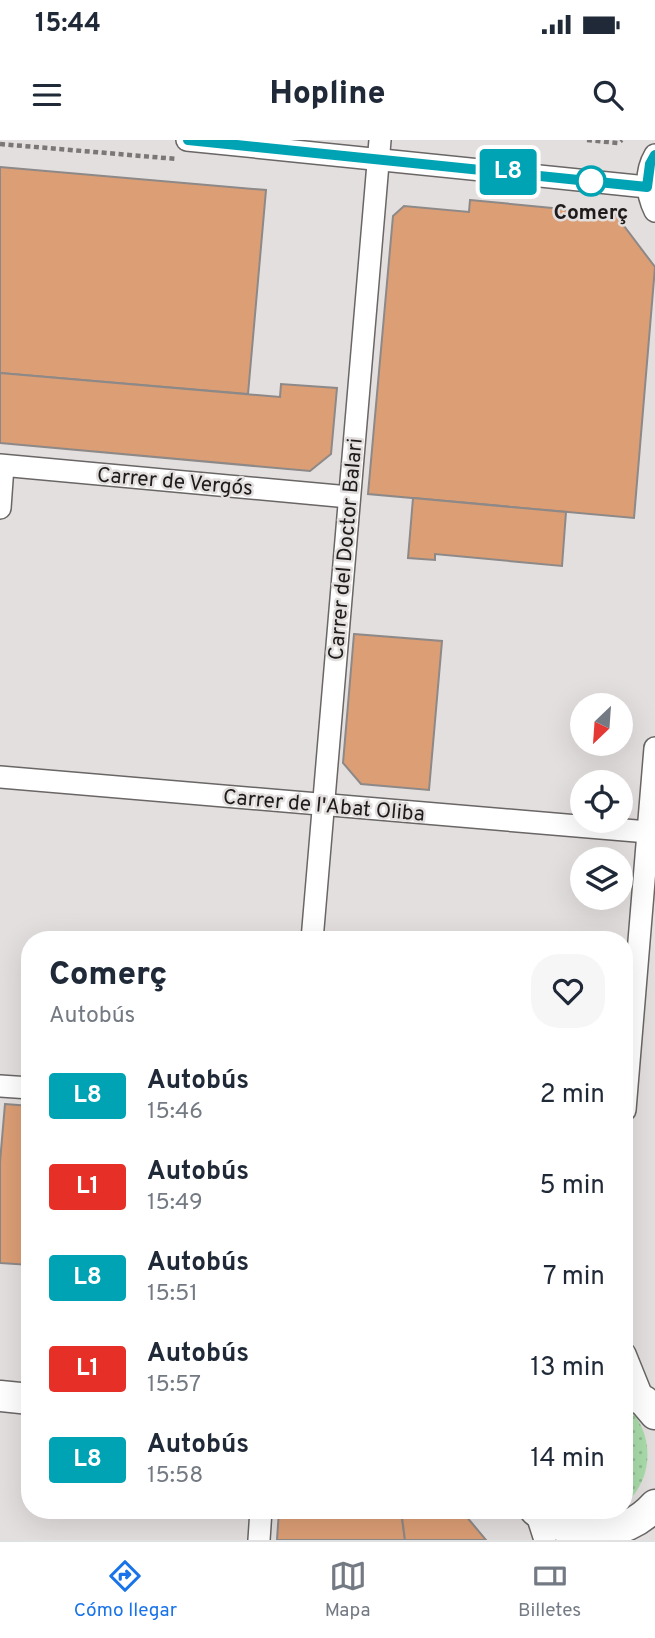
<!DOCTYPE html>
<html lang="es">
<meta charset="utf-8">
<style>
:root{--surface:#fff;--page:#f6f6f7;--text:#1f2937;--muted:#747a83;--line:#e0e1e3;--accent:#1a73e8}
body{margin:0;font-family:Overpass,sans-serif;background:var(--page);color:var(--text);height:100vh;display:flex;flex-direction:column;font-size:26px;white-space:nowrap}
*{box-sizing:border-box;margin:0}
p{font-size:23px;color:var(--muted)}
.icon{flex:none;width:38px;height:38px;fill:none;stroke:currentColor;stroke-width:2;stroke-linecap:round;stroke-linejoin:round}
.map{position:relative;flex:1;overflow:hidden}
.sheet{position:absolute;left:21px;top:791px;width:612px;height:588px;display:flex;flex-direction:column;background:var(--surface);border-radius:28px;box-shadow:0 7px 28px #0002}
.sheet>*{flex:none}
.badge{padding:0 14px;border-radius:5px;font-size:24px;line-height:46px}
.needle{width:46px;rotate:205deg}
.fabs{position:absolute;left:570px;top:553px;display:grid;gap:14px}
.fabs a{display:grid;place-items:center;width:63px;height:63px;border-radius:50%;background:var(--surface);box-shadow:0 7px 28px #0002;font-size:35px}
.map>.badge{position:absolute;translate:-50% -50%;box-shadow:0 0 0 4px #fff}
.round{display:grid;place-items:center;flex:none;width:74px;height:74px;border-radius:28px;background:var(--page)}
.head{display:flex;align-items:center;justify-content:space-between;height:119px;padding:0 28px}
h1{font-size:33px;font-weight:800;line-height:52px}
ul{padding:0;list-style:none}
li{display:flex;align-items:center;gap:21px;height:91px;padding:0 28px}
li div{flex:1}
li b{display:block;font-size:26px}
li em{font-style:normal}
li .badge{min-width:77px;font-weight:700;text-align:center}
.status{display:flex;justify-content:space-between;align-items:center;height:49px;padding:0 35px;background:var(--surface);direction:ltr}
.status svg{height:19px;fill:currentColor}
header{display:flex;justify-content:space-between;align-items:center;height:91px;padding:0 28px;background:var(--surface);font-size:32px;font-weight:800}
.dock{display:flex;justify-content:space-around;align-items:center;height:98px;border-top:2px solid var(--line);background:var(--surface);font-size:19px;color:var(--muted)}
.dock a{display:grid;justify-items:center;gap:4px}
.dock .selected{color:var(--accent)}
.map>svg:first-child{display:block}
.grass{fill:url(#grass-dots)}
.building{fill:#dc9e75;stroke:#8d8988;stroke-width:2}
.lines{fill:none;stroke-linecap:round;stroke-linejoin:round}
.street-casing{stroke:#696665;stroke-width:24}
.secondary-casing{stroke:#696665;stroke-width:33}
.path{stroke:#7a7776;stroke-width:4.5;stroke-dasharray:5 3.5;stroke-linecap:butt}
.street{stroke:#fff;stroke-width:21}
.secondary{stroke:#fff;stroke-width:30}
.line-casing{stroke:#fff;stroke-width:16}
.line{stroke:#00a3b4;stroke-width:10}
.stop-dot{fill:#fff;stroke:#00a3b4;stroke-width:3.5}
.labels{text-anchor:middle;stroke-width:5;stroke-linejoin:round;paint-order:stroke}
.stop-label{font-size:21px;font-weight:bold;fill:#1d1b1b;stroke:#e3dfde}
.street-label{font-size:21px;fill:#1d1b1b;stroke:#e3dfde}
</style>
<div class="status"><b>15:44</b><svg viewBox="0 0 49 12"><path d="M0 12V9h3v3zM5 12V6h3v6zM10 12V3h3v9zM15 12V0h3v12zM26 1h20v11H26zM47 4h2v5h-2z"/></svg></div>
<header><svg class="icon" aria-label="menu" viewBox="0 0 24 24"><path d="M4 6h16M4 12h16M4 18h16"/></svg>Hopline<svg class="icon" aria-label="search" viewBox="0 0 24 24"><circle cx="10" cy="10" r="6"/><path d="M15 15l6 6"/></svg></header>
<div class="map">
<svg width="655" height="1400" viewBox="0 0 655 1400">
<defs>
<pattern id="grass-dots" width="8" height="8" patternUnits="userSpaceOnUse" patternTransform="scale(1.75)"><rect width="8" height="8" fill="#a9dcaa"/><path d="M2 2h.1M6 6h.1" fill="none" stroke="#91bc92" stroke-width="1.8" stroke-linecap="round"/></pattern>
</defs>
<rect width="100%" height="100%" fill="#e3dfde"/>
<path class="grass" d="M625,1264C655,1292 655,1338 625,1364Z"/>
<g class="building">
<path d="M0,27L266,50L248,254L0,233Z"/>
<path d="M470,60L615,74L655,127L634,378L368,354L393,76L404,66L469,72Z"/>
<path d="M0,233L280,257L281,244L337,248L331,314L310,331L0,303Z"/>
<path d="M413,358L566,372L562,426L435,414V420L408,418Z"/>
<path d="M354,494L442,501L429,650L361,644L343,623Z"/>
<path d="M5,964L30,966V1125L0,1123V1022Z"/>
<path d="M279,1370H401L405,1400H277Z"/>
<path d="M401,1370H461L486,1400H405Z"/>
</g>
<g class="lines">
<g class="street-casing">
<g id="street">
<path d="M187,0L647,47"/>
<path d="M655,15C645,32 646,53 655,71"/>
<path d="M0,325L349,357"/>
<path d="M0,368L3,326"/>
<path d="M0,637L648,692"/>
<path d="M312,800L380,0"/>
<path d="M0,946L30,948"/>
<path d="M625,970L655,608"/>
<path d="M625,1214L644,1261"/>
<path d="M536,1372L545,1400"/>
<path d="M259,1400L261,1370"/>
</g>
</g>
<g class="secondary-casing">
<g id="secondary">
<path d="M625,1251L644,1261L655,1274"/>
<path d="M0,1256L30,1259"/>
<path d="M535,1370C571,1400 624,1400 655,1365"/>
</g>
</g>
<g class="path">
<path d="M587,0L618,3L622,0"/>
<path d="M0,4L177,19"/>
</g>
<use href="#street" class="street"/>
<use href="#secondary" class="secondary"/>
</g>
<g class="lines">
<g class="line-casing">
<path id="line" d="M188,0L647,47L650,24L655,15"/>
</g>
<use href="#line" class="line"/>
</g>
<circle class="stop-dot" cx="591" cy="41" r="14"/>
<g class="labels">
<g class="stop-label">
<text x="591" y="79">Comerç</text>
</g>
<g class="street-label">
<text transform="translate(175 341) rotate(5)" y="7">Carrer de Vergós</text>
<text transform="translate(345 409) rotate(-85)" y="7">Carrer del Doctor Balari</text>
<text transform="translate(324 665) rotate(5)" y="7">Carrer de l'Abat Oliba</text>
</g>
</g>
</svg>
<div class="fabs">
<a><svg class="needle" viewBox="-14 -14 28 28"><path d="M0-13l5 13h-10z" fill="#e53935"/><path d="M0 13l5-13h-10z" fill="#747a83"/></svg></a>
<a><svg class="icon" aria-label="locate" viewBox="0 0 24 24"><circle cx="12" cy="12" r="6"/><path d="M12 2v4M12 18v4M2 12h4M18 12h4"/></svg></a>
<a><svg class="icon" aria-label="layers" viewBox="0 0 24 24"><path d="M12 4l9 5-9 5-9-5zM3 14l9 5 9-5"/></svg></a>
</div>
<b class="badge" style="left:508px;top:32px;background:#00a3b4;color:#fff">L8</b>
<section class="sheet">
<div class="head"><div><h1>Comerç</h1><p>Autobús</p></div><a class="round"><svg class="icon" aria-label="heart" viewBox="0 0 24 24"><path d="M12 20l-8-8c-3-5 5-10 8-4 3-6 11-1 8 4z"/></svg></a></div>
<ul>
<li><span class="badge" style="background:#00a3b4;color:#fff">L8</span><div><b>Autobús</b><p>15:46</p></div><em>2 min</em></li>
<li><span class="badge" style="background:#e63027;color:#fff">L1</span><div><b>Autobús</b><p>15:49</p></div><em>5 min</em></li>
<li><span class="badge" style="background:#00a3b4;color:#fff">L8</span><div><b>Autobús</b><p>15:51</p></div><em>7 min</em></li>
<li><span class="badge" style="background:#e63027;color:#fff">L1</span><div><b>Autobús</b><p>15:57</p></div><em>13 min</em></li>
<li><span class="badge" style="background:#00a3b4;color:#fff">L8</span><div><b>Autobús</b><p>15:58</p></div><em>14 min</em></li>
</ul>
</section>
</div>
<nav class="dock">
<a class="selected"><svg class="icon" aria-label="directions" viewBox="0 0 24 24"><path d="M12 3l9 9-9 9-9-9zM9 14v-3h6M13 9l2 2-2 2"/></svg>Cómo llegar</a>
<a><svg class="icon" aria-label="map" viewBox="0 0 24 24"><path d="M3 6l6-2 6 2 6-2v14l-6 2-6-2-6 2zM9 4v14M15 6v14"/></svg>Mapa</a>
<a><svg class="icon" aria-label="tickets" viewBox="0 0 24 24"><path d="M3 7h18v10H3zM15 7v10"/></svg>Billetes</a>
</nav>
